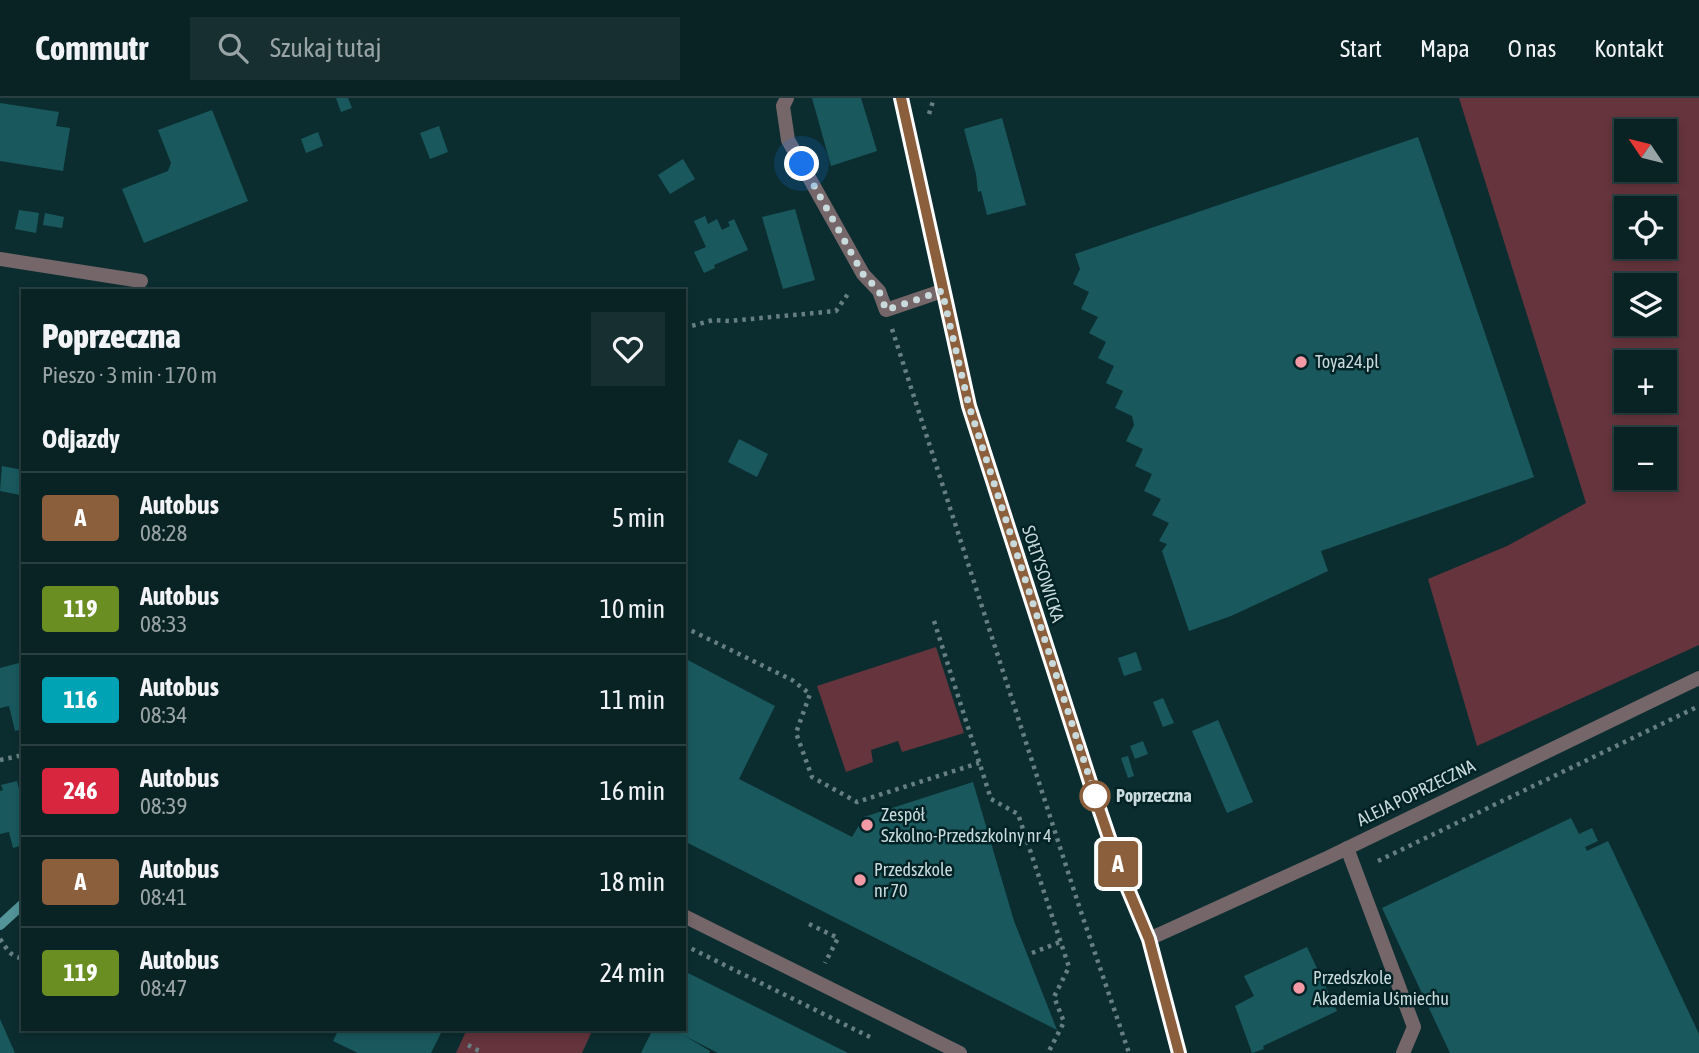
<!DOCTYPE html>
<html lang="pl">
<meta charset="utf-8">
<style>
:root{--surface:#092224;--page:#172f31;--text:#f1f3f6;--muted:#99a4a6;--line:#293f41}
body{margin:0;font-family:"Asap Condensed",sans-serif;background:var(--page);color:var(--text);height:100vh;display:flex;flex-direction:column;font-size:26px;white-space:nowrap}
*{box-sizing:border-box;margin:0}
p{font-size:23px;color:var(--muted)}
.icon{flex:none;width:38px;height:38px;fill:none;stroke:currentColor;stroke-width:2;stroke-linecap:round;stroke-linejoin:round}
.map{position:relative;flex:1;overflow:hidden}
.drawer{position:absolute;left:21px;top:191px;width:665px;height:742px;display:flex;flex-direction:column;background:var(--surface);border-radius:0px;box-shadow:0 4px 10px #0003,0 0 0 2px var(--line)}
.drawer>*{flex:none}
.badge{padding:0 14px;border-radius:5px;font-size:24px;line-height:46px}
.needle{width:46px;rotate:305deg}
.buttons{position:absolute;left:1614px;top:21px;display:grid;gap:14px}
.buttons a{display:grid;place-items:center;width:63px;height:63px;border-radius:0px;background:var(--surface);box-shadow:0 4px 10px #0003,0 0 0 2px var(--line);font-size:35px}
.you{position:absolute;width:35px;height:35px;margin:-18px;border:5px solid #fff;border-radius:50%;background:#1a73e8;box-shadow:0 0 0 10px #1a73e833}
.map>.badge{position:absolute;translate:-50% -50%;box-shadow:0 0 0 4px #fff}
h2{padding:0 21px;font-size:26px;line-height:63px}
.round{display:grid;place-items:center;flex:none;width:74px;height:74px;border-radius:0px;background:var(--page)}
.head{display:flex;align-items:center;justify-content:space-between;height:119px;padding:0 21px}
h1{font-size:33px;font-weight:800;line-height:52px}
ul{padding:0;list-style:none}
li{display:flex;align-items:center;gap:21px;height:91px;padding:0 21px;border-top:2px solid var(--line)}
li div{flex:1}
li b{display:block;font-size:26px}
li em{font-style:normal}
li .badge{min-width:77px;font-weight:700;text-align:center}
header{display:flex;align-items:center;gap:42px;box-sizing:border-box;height:98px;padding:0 35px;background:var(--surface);border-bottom:2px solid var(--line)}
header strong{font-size:33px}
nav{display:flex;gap:38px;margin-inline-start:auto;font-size:24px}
.search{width:490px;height:63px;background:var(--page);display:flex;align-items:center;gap:18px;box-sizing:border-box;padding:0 24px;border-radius:0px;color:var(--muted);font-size:26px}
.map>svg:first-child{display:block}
.green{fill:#65343c;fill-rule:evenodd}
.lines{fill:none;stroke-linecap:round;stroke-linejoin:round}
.stream{stroke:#539599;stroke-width:10}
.building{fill:#19595e}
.path{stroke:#668082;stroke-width:4.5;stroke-dasharray:3.5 5;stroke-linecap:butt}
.service{stroke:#756769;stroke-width:14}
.tertiary{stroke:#756769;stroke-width:14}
.line-casing{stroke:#fff;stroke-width:16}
.line{stroke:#8b5e3c;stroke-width:10}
.walk{stroke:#c9dadc;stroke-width:7;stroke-dasharray:0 12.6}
.poi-dot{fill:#f39aa7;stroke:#022326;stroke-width:2.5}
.stop-dot{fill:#fff;stroke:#8b5e3c;stroke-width:3.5}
.labels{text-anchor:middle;stroke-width:5;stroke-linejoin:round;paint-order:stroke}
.poi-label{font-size:18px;fill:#c9dadc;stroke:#022326;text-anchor:start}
.street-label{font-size:18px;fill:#c9dadc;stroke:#022326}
.stop-label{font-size:18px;font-weight:bold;fill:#c9dadc;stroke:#022326;text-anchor:start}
</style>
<header>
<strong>Commutr</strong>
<div class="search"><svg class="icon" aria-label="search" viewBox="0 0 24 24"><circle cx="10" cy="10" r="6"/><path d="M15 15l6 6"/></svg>Szukaj tutaj</div>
<nav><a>Start</a><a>Mapa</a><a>O nas</a><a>Kontakt</a></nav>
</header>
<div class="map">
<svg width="1699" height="955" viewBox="0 0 1699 955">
<rect width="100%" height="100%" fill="#0c2d30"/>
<g class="green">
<path d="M1459,0H1699V547L1477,648L1428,481L1507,448L1586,405ZM1626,33H1664V72H1626ZM1626,110H1664V149H1626ZM1626,187H1664V226H1626ZM1626,264H1664V303H1626ZM1626,341H1664V380H1626Z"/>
<path d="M936,549L964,635L902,654L898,643L871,652L873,664L846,674L817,588Z"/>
<path d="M467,931H593L582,955H456Z"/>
</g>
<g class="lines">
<path class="stream" d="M0,827L23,806"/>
</g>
<g class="building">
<path d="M336,0H348L352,10L341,14Z"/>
<path d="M812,0H861L877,53L831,68Z"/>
<path d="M0,5L59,14L56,28L70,30L63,73L0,63Z"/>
<path d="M212,12L248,103L144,145L122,91L168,73L171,65L158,32Z"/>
<path d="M1002,20L1026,107L987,117L981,93L978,94L976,76L964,31Z"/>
<path d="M439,28L448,54L430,61L420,35Z"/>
<path d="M318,34L323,48L306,55L301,41Z"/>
<path d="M1418,39L1534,379L1321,453L1328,473L1231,518L1189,533L1162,453L1167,446L1159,443L1169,425L1152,417L1161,401L1144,393L1152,376L1135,368L1143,351L1126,343L1134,327L1132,318L1115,310L1123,293L1106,285L1114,268L1098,260L1106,244L1089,235L1098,219L1081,211L1089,194L1073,186L1080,171L1075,156Z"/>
<path d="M683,61L695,81L670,96L658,77Z"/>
<path d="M795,111L815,182L783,191L762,119Z"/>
<path d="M19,112L39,115L36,135L15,131Z"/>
<path d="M45,115L64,119L62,130L43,127Z"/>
<path d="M705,118L708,126L717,121L722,132L730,128L728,124L734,121L748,152L714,167L715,170L704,175L694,154L706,149L694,123Z"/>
<path d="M739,341L768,356L757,379L728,364Z"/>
<path d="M2,368L23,372L20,397L0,393Z"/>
<path d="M1136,554L1142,572L1124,578L1118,560Z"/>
<path d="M684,560L775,608L739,681L852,739L864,719L973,684L1014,823L1057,932L684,743Z"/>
<path d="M19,565L23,580V631L15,633L9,608L0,610V570Z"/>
<path d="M1163,600L1174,625L1163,629L1153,604Z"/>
<path d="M1218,622L1253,704L1227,715L1192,633Z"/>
<path d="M1143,643L1148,656L1135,661L1130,648Z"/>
<path d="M1128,658L1134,678L1128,680L1121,660Z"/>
<path d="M17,683L23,707V747L13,750L9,734L0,736V693L3,692L1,687Z"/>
<path d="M1571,720L1579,736L1592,730L1598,743L1585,749L1587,753L1608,743L1699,936V955H1450L1382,810Z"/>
<path d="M1307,849L1337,913L1263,948L1264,951L1252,955L1235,908L1254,898L1244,878Z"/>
<path d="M684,873L848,955H718L683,937L710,953L709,955H641L653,931H684Z"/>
<path d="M0,921L15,955H0Z"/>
<path d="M339,931H443L431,955H358L333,943Z"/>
</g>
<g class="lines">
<g class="path">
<path d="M929,16L934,0"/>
<path d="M684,230L713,222L729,223L836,213L850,193"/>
<path d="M892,231L1080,811L1129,955"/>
<path d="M684,399L691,402"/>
<path d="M934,523L991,701L1018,716L1069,869L1054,899L1064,924L1048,955"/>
<path d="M684,529L792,582L810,596L796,635L812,679L857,704L979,665"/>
<path d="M0,662L23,657"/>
<path d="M1378,763L1699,608"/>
<path d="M809,826L838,840L825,865"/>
<path d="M0,841C7,850 9,859 23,860"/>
<path d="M684,847L874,941"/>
<path d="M1032,855L1060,844"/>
<path d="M468,947L483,955"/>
</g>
<g class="service">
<path d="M787,0L783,8L788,42L863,176L879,193L886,212L942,193"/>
<path d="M0,161L141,183"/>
<path d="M1347,750L1414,929L1403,955"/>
<path d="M684,818L960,955"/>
</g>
<g class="tertiary">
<path d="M901,0L969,308L1090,684L1120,772L1149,841L1179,955"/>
<path d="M1149,841L1329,759L1699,580"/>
</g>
</g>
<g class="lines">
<g class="line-casing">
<path id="line" d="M901,0L969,308L1090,684L1120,772L1149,841L1179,955"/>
</g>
<use href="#line" class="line"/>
<path class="walk" d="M802,66L863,176L879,193L886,212L942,193L969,308L1098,706L1095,698"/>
</g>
<g class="poi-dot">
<circle cx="1301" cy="264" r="7"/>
<circle cx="867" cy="727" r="7"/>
<circle cx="860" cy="782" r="7"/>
<circle cx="1299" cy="890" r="7"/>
</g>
<circle class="stop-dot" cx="1095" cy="698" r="14"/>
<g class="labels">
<g class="poi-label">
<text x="1315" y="270">Toya24.pl</text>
<text x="881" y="723">Zespół<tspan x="881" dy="21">Szkolno-Przedszkolny nr 4</tspan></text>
<text x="874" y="778">Przedszkole<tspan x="874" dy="21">nr 70</tspan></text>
<text x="1313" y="886">Przedszkole<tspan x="1313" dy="21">Akademia Uśmiechu</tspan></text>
</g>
<g class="street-label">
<text transform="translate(1043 476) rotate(72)" y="6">SOŁTYSOWICKA</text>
<text transform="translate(1416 695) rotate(-26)" y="6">ALEJA POPRZECZNA</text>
</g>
<g class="stop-label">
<text x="1116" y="704">Poprzeczna</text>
</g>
</g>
</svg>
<div class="buttons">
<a><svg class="needle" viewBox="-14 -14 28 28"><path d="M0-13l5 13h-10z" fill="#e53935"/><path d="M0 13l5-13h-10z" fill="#99a4a6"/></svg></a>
<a><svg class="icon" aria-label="locate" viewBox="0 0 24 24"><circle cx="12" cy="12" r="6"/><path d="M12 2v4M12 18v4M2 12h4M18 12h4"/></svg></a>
<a><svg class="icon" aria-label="layers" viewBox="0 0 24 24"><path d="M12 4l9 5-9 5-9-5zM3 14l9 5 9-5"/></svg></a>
<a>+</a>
<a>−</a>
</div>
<div class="you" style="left:802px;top:66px"></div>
<b class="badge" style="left:1118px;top:766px;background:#8b5e3c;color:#fff">A</b>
<section class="drawer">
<div class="head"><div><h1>Poprzeczna</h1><p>Pieszo · 3 min · 170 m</p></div><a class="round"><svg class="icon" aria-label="heart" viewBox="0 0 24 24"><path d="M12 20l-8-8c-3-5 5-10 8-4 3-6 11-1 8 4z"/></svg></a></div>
<h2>Odjazdy</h2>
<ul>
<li><span class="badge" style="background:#8b5e3c;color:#fff">A</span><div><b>Autobus</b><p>08:28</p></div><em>5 min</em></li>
<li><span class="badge" style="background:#6b8e23;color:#fff">119</span><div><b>Autobus</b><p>08:33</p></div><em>10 min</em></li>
<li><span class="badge" style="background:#00a3b4;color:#fff">116</span><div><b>Autobus</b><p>08:34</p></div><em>11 min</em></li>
<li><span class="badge" style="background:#d7263d;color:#fff">246</span><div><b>Autobus</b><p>08:39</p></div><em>16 min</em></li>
<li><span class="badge" style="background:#8b5e3c;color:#fff">A</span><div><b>Autobus</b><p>08:41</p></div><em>18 min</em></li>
<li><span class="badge" style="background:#6b8e23;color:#fff">119</span><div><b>Autobus</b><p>08:47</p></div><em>24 min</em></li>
</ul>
</section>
</div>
